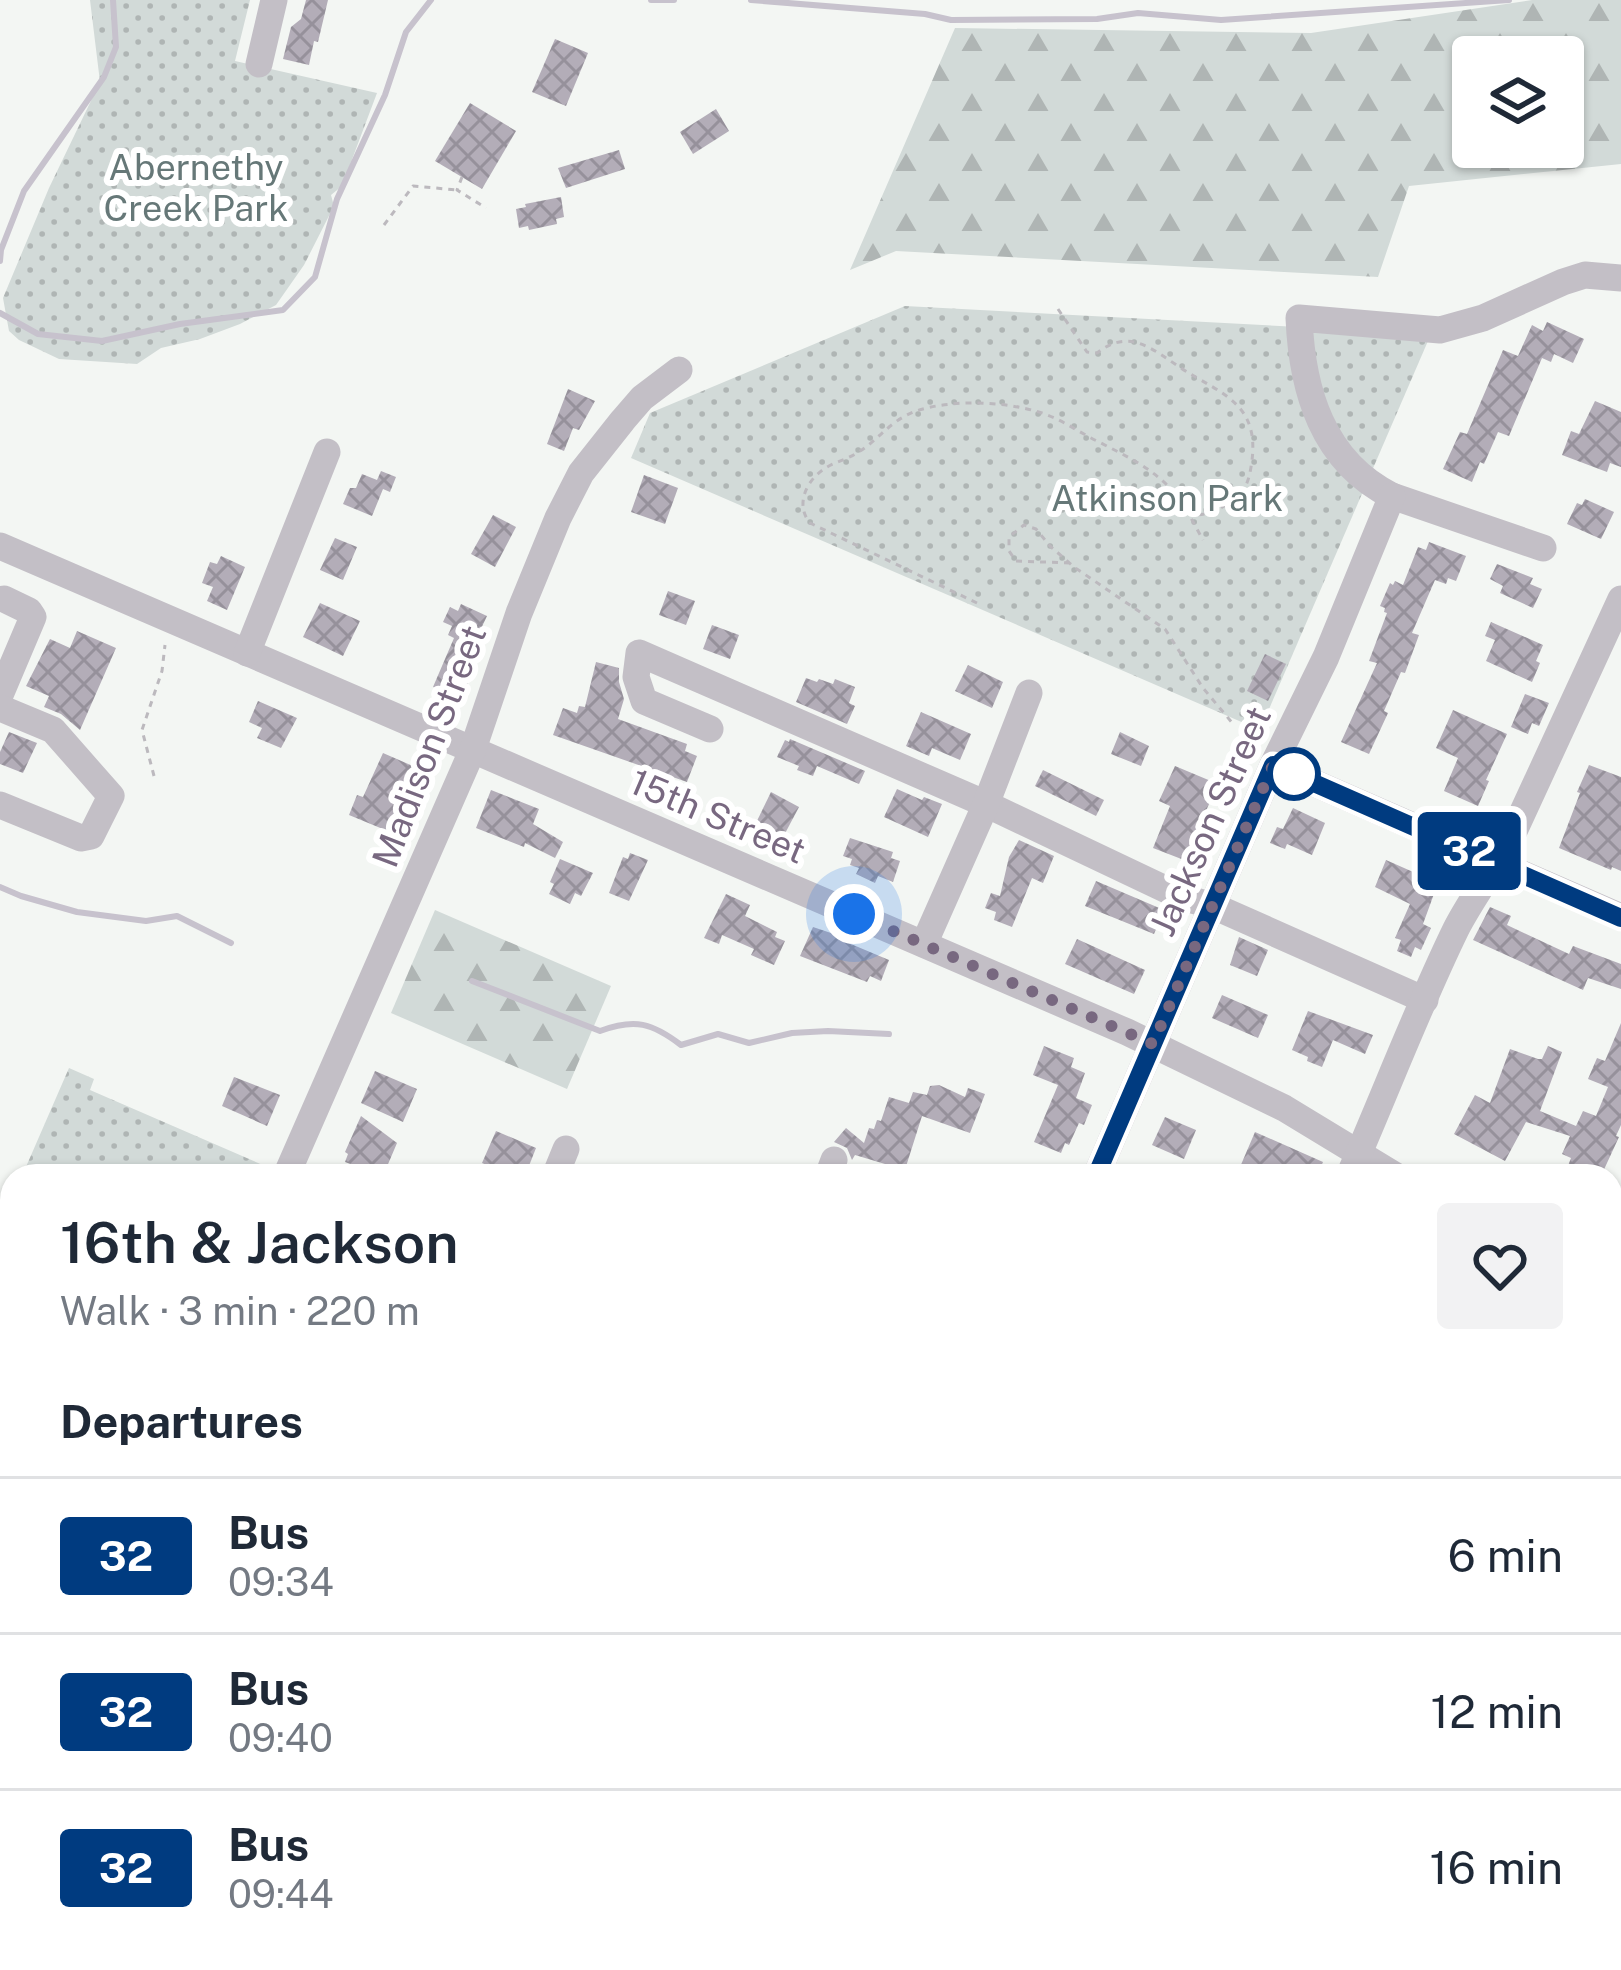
<!DOCTYPE html>
<meta charset="utf-8">
<style>
:root{--surface:#fff;--page:#f2f2f3;--text:#1f2937;--muted:#747a83;--line:#e0e1e3}
body{margin:0;font-family:"Public Sans",sans-serif;background:var(--page);color:var(--text);height:100vh;display:flex;flex-direction:column;font-size:45px;white-space:nowrap}
*{box-sizing:border-box;margin:0}
p{font-size:39px;color:var(--muted)}
.icon{flex:none;width:66px;height:66px;fill:none;stroke:currentColor;stroke-width:2;stroke-linecap:round;stroke-linejoin:round}
.map{position:relative;flex:1;overflow:hidden}
.drawer{position:absolute;left:0px;top:1164px;width:1623px;height:807px;display:flex;flex-direction:column;background:var(--surface);border-radius:36px 36px 0 0;box-shadow:0 3px 9px #0004}
.drawer>*{flex:none}
.badge{padding:0 24px;border-radius:9px;font-size:42px;line-height:78px}
.buttons{position:absolute;left:1452px;top:36px;display:grid;gap:24px}
.buttons a{display:grid;place-items:center;width:132px;height:132px;border-radius:12px;background:var(--surface);box-shadow:0 3px 9px #0004;font-size:60px}
.you{position:absolute;width:60px;height:60px;margin:-30px;border:9px solid #fff;border-radius:50%;background:#1a73e8;box-shadow:0 0 0 18px #1a73e833}
.map>.badge{position:absolute;translate:-50% -50%;box-shadow:0 0 0 6px #fff}
h2{padding:0 60px;font-size:45px;line-height:108px}
.round{display:grid;place-items:center;flex:none;width:126px;height:126px;border-radius:12px;background:var(--page)}
.head{display:flex;align-items:center;justify-content:space-between;height:204px;padding:0 60px}
h1{font-size:57px;font-weight:600;line-height:90px}
ul{padding:0;list-style:none}
li{display:flex;align-items:center;gap:36px;height:156px;padding:0 60px;border-top:3px solid var(--line)}
li div{flex:1}
li b{display:block;font-size:45px}
li em{font-style:normal}
li .badge{min-width:132px;font-weight:700;text-align:center}
.map>svg:first-child{display:block}
.built{fill:#e5e6e6}
.grass{fill:url(#grass-dots)}
.forest{fill:url(#forest-firs);fill-rule:evenodd}
.garden{fill:#d2dad8}
.lines{fill:none;stroke-linecap:round;stroke-linejoin:round}
.stream{stroke:#c7c2cd;stroke-width:6}
.building{fill:url(#building-cross-hatch)}
.path{stroke:#bcb9be;stroke-width:3;stroke-dasharray:6 6;stroke-linecap:butt}
.minor{stroke:#c3bfc6;stroke-width:27}
.line-casing{stroke:#fff;stroke-width:27}
.line{stroke:#003b80;stroke-width:18}
.walk{stroke:#786880;stroke-width:12;stroke-dasharray:0 21.6}
.stop-dot{fill:#fff;stroke:#003b80;stroke-width:6}
.labels{text-anchor:middle;stroke-width:12;stroke-linejoin:round;paint-order:stroke}
.park-label{font-size:36px;fill:#667878;stroke:#fff}
.street-label{font-size:36px;fill:#786880;stroke:#fff}
</style>
<div class="map">
<svg width="1621" height="1970" viewBox="0 0 1621 1970">
<defs>
<pattern id="grass-dots" width="8" height="8" patternUnits="userSpaceOnUse" patternTransform="scale(3)"><rect width="8" height="8" fill="#d2dad8"/><path d="M2 2h.1M6 6h.1" fill="none" stroke="#afb5b4" stroke-width="1.8" stroke-linecap="round"/></pattern>
<pattern id="forest-firs" width="22" height="20" patternUnits="userSpaceOnUse" patternTransform="scale(3)"><rect width="22" height="20" fill="#d2dad8"/><path d="M5 1l3.5 6h-7zM16 11l3.5 6h-7z" fill="#afb5b4"/></pattern>
<pattern id="building-cross-hatch" width="8" height="8" patternUnits="userSpaceOnUse" patternTransform="scale(3)"><rect width="8" height="8" fill="#b3adb8"/><path d="M0 0l8 8M0 8l8-8" fill="none" stroke="#96919b"/></pattern>
</defs>
<rect width="100%" height="100%" fill="#f3f6f3"/>
<g class="built">
<path d="M1611,1572L1621,1577V1970H1020L1024,1959H1611Z"/>
<path d="M501,1959H945L970,1970H496Z"/>
</g>
<g class="grass">
<path d="M90,0H250L235,61L377,93L342,186L331,195L334,206L304,265L276,305L240,324L200,339L161,348L137,364L59,359L19,340L9,331L3,298L49,188L100,82Z"/>
<path d="M905,306L1431,334L1260,730L631,458L650,413Z"/>
<path d="M69,1068L94,1079L90,1090L265,1166L261,1176H22Z"/>
<path d="M4,1892L12,1895V1959H162L184,1968L0,1970V1901Z"/>
</g>
<g class="forest">
<path d="M1532,0H1621V164L1409,186L1378,277L896,251L850,270L955,28L1311,33ZM1473,57H1563V147H1473Z"/>
<path d="M435,910L611,986L567,1089L391,1013Z"/>
</g>
<path class="garden" d="M1621,1640V1964L1609,1959H1611V1646Z"/>
<g class="lines">
<g class="stream">
<path d="M651,0H674"/>
<path d="M751,0L925,14L951,20L1097,19L1138,13L1221,20L1509,0"/>
<path d="M0,261L1,250L24,191L104,77L116,47L113,0"/>
<path d="M0,313L38,334L102,341L180,324L283,310L315,277L337,199L385,95L406,32L431,0"/>
<path d="M0,887L21,896L77,912L146,921L177,916L231,943"/>
<path d="M472,981L600,1031C635,1018 652,1023 681,1045L718,1034L749,1043L792,1033L828,1031L889,1034"/>
</g>
</g>
<g class="building">
<path d="M306,0H328L318,42L314,41L309,65L283,59L291,27L301,19Z"/>
<path d="M555,39L588,53L566,106L532,92Z"/>
<path d="M470,103L516,131L482,189L435,161Z"/>
<path d="M716,109L729,131L693,154L680,132Z"/>
<path d="M619,150L625,169L566,188L558,168Z"/>
<path d="M561,197L564,217L556,219L557,224L529,230L528,226L519,228L516,209L526,207L525,204Z"/>
<path d="M1547,322L1584,339L1573,363L1554,354L1551,362L1542,358L1509,436L1498,432L1484,464L1480,462L1472,482L1443,469L1460,432L1467,434L1503,350L1518,356L1532,325L1543,331Z"/>
<path d="M568,389L595,401L579,430L573,428L564,451L547,444Z"/>
<path d="M1595,401L1621,412V467L1610,463L1607,472L1562,455L1571,431L1579,434Z"/>
<path d="M381,471L396,477L390,492L383,489L372,516L343,504L350,488H356L362,474L377,480Z"/>
<path d="M644,475L678,488L665,524L631,512Z"/>
<path d="M1585,499L1614,512L1601,539L1567,524L1577,503L1582,505Z"/>
<path d="M493,515L516,527L495,567L471,554Z"/>
<path d="M335,538L357,547L343,580L320,570Z"/>
<path d="M1429,542L1466,556L1456,581L1448,578L1446,584L1435,580L1412,633L1419,635L1405,673L1401,672L1384,711L1388,713L1369,754L1341,742L1377,663L1369,661L1387,613L1384,612L1385,608L1380,606L1390,583L1393,585L1395,581L1403,585L1418,547L1426,550Z"/>
<path d="M221,556L245,567L227,610L207,601L213,587L202,583L210,562L217,564Z"/>
<path d="M1497,564L1533,578L1530,584L1542,589L1533,608L1500,593L1503,586L1490,579Z"/>
<path d="M668,591L695,601L686,625L659,615Z"/>
<path d="M320,603L360,621L343,656L303,637Z"/>
<path d="M461,604L487,616L479,633L485,636L472,664L474,665L462,699L433,687L454,638L448,635L452,626L443,622L450,607L458,611Z"/>
<path d="M1491,622L1543,645L1536,661L1540,663L1532,682L1486,661L1495,640L1485,636Z"/>
<path d="M712,625L739,635L730,659L703,649Z"/>
<path d="M77,631L116,648L80,730L61,714L44,707L49,696L26,686L50,639L70,648Z"/>
<path d="M1265,654L1286,664L1268,701L1247,691Z"/>
<path d="M596,662L619,668V682L624,699L618,719L687,744L685,751L697,756L687,782L553,735L563,708L577,713L579,706L585,707Z"/>
<path d="M968,665L1003,682L992,708L955,691Z"/>
<path d="M806,678L817,682L819,679L833,684L835,679L855,687L849,703L855,706L847,724L796,702Z"/>
<path d="M1525,694L1549,703L1539,726L1532,723L1528,734L1511,727Z"/>
<path d="M258,701L297,718L281,748L257,738L262,728L249,722Z"/>
<path d="M1453,710L1507,734L1486,780L1489,781L1478,806L1444,791L1458,758L1436,748Z"/>
<path d="M921,712L971,734L960,760L932,748L929,756L906,746Z"/>
<path d="M9,732L37,743L23,773L0,764V752Z"/>
<path d="M1120,732L1149,746L1141,766L1111,754Z"/>
<path d="M790,739L865,771L859,784L817,766L813,776L797,770L799,766L777,757L785,740L789,742Z"/>
<path d="M383,753L422,770L397,830L391,828L390,832L349,815L357,795L363,797Z"/>
<path d="M1589,765L1621,777V871L1612,867L1611,870L1559,848L1580,793L1577,792Z"/>
<path d="M1175,766L1218,784L1184,860L1153,848L1170,806L1159,801Z"/>
<path d="M1043,770L1104,800L1096,816L1035,786Z"/>
<path d="M897,789L922,800L924,797L942,804L928,837L884,817Z"/>
<path d="M491,790L539,809L533,824L563,842L555,858L525,843L524,847L476,828Z"/>
<path d="M771,792L799,807L781,841L753,829Z"/>
<path d="M1293,808L1325,823L1312,855L1287,844L1285,849L1270,843L1277,827L1283,829Z"/>
<path d="M850,838L893,852L891,858L900,861L893,882L878,876L875,883L856,874L859,868L850,865L852,859L843,856Z"/>
<path d="M1019,840L1054,856L1043,883L1032,878L1012,927L994,920L996,912L985,908L991,893L1000,896L1009,857Z"/>
<path d="M630,853L648,860L629,901L609,893L623,857L628,859Z"/>
<path d="M560,859L593,873L581,896L575,893L570,904L549,894L554,884L550,882Z"/>
<path d="M1386,860L1438,883L1423,924L1431,928L1421,950L1415,947L1411,957L1397,951L1401,940L1395,938L1410,904L1375,887Z"/>
<path d="M1096,881L1164,910L1154,934L1085,906Z"/>
<path d="M726,894L750,905L745,916L777,932L775,937L785,941L774,965L751,955L754,949L722,935L719,944L704,938Z"/>
<path d="M1490,907L1511,916L1507,925L1569,954L1573,946L1621,964V989L1588,978L1583,990L1473,940Z"/>
<path d="M813,927L840,936L839,939L889,960L881,981L870,976L867,982L800,956Z"/>
<path d="M1239,937L1268,950L1257,976L1230,965Z"/>
<path d="M1077,939L1145,970L1134,994L1065,964Z"/>
<path d="M1222,995L1268,1015L1258,1038L1212,1018Z"/>
<path d="M1308,1011L1373,1035L1365,1054L1333,1040L1322,1067L1307,1061L1308,1057L1292,1050Z"/>
<path d="M1621,1023V1125L1616,1136L1619,1137L1601,1176H1564L1571,1158L1562,1154L1570,1136L1526,1122L1505,1161L1454,1134L1475,1095L1490,1103L1510,1049L1538,1059H1542L1548,1046L1562,1052L1540,1111L1576,1126L1583,1111L1596,1116L1608,1087L1588,1079L1597,1058L1605,1061Z"/>
<path d="M1044,1046L1074,1058L1071,1067L1085,1073L1076,1098L1092,1105L1084,1125L1079,1123L1069,1145L1065,1143L1061,1153L1034,1142L1058,1085L1033,1075Z"/>
<path d="M375,1071L417,1089L403,1122L361,1103Z"/>
<path d="M234,1077L280,1095L267,1126L222,1106Z"/>
<path d="M939,1085L965,1097L968,1088L985,1094L970,1133L922,1116L903,1176H881L885,1164L855,1155L852,1160L847,1148L834,1142L846,1128L864,1143L869,1128L874,1129L877,1120L881,1121L889,1097L909,1103L913,1092L927,1095L930,1086Z"/>
<path d="M361,1116L397,1143L383,1176L345,1162L348,1154L345,1152Z"/>
<path d="M1165,1117L1196,1130L1184,1159L1152,1145Z"/>
<path d="M496,1131L536,1148L525,1176H512L482,1163Z"/>
<path d="M1255,1132L1323,1162L1317,1176H1240L1243,1168L1240,1167Z"/>
</g>
<g class="lines">
<g class="path">
<path d="M462,177L457,190L486,208"/>
<path d="M384,225L413,186L457,190"/>
<path d="M1058,309L1087,352L1097,353C1130,327 1153,350 1181,368C1222,395 1262,403 1251,467C1249,480 1245,492 1234,499C1221,509 1207,517 1191,514"/>
<path d="M1070,563L1016,561L1009,551V537L1024,525L1036,529L1050,546L1074,567L1165,629L1203,688L1234,725"/>
<path d="M977,603L810,523C795,505 806,481 824,469C834,462 846,460 857,453C879,440 889,421 916,411C953,399 1005,401 1042,413C1063,420 1080,433 1099,442C1124,455 1148,466 1168,486C1183,501 1193,522 1203,540"/>
<path d="M154,776L142,730L162,671L165,645"/>
<path d="M0,1440L12,1413"/>
</g>
<g class="minor">
<path d="M259,64L274,0"/>
<path d="M0,546L1127,1032L1284,1108L1396,1176"/>
<path d="M1543,548L1392,496C1322,461 1302,390 1299,318L1440,330L1483,318L1563,282L1585,275L1621,278"/>
<path d="M247,653L327,452"/>
<path d="M0,695L33,617L29,611L4,599"/>
<path d="M0,708L53,730L111,796L91,836L81,838L0,805"/>
<path d="M710,729L644,701L636,677L639,653L986,804L1184,898L1211,905L1425,1000"/>
<path d="M1273,765L1621,917"/>
<path d="M924,944L986,804L1029,693"/>
<path d="M286,1176L473,749L519,613L558,518L581,473L623,420L642,398L679,370"/>
<path d="M555,1176L566,1149"/>
<path d="M828,1176L834,1160"/>
<path d="M1096,1176L1273,765L1326,657L1392,496"/>
<path d="M1349,1176C1385,1094 1417,1009 1456,929C1472,898 1492,872 1509,842L1621,599"/>
<path d="M1611,1259L1621,1235"/>
<path d="M0,1533L12,1538"/>
<path d="M0,1698L12,1703"/>
<path d="M0,1841L12,1812"/>
<path d="M0,1864L12,1870"/>
<path d="M223,1959L248,1970"/>
<path d="M985,1959L1010,1970"/>
<path d="M481,1970L485,1959"/>
<path d="M749,1970L753,1959"/>
</g>
</g>
<g class="lines">
<g class="line-casing">
<path id="line" d="M1096,1176L1273,765L1621,918"/>
</g>
<use href="#line" class="line"/>
<path class="walk" d="M854,914L1153,1044L1273,765L1294,774"/>
</g>
<circle class="stop-dot" cx="1294" cy="774" r="24"/>
<g class="labels">
<g class="park-label">
<text x="196" y="180">Abernethy<tspan x="196" dy="41">Creek Park</tspan></text>
<text x="1167" y="511">Atkinson Park</text>
</g>
<g class="street-label">
<text transform="translate(429 746) rotate(-69)" y="13">Madison Street</text>
<text transform="translate(718 816) rotate(23)" y="13">15th Street</text>
<text transform="translate(1210 821) rotate(-66)" y="13">Jackson Street</text>
</g>
</g>
</svg>
<div class="buttons">
<a><svg class="icon" aria-label="layers" viewBox="0 0 24 24"><path d="M12 4l9 5-9 5-9-5zM3 14l9 5 9-5"/></svg></a>
</div>
<div class="you" style="left:854px;top:914px"></div>
<b class="badge" style="left:1469px;top:851px;background:#003b80;color:#fff">32</b>
<section class="drawer">
<div class="head"><div><h1>16th &amp; Jackson</h1><p>Walk · 3 min · 220 m</p></div><a class="round"><svg class="icon" aria-label="heart" viewBox="0 0 24 24"><path d="M12 20l-8-8c-3-5 5-10 8-4 3-6 11-1 8 4z"/></svg></a></div>
<h2>Departures</h2>
<ul>
<li><span class="badge" style="background:#003b80;color:#fff">32</span><div><b>Bus</b><p>09:34</p></div><em>6 min</em></li>
<li><span class="badge" style="background:#003b80;color:#fff">32</span><div><b>Bus</b><p>09:40</p></div><em>12 min</em></li>
<li><span class="badge" style="background:#003b80;color:#fff">32</span><div><b>Bus</b><p>09:44</p></div><em>16 min</em></li>
</ul>
</section>
</div>
